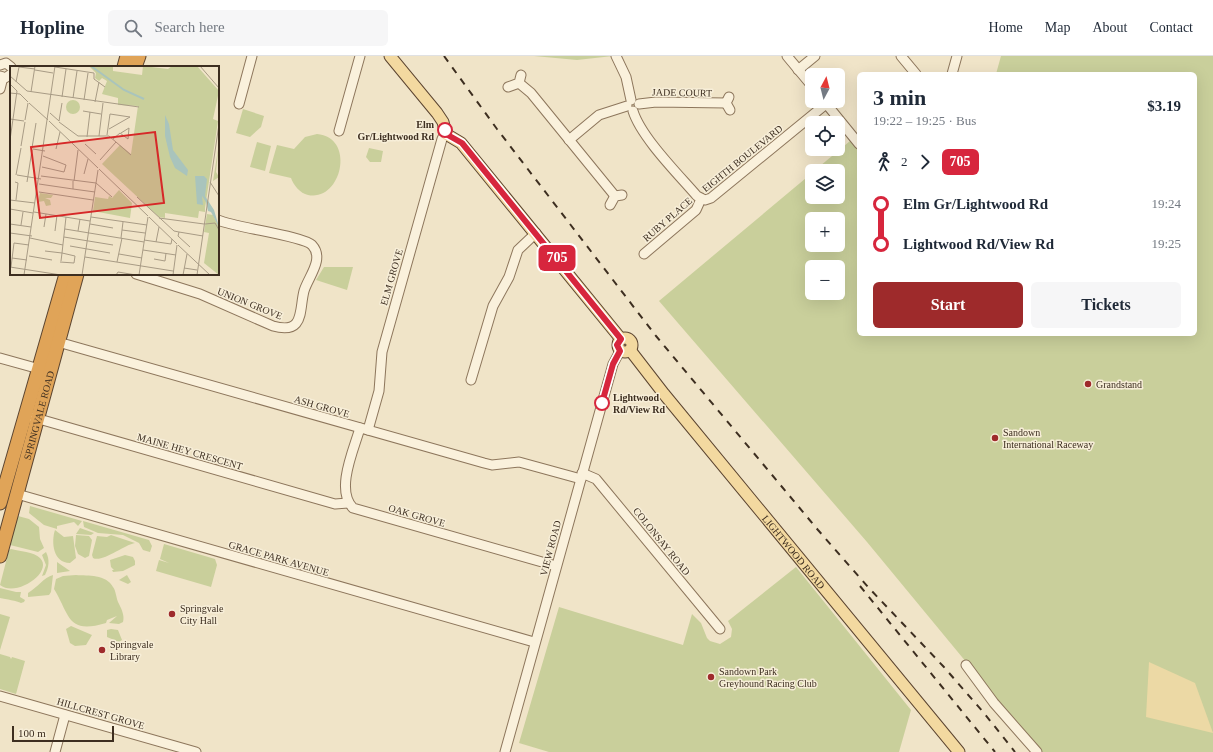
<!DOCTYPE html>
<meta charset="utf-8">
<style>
:root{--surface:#fff;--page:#f6f6f7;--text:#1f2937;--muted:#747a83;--line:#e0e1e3;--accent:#9e2a2b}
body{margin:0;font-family:Georgia,serif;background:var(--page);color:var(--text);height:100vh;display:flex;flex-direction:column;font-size:15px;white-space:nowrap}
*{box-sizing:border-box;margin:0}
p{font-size:13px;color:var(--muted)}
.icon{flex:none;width:22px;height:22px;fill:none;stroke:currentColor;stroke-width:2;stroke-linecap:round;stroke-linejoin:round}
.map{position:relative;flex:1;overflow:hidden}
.side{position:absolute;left:857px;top:16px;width:340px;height:264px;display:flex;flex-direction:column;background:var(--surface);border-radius:6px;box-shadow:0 4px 16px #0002}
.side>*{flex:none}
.badge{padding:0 8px;border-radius:6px;font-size:14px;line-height:26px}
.needle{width:26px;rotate:7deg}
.fabs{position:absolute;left:805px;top:12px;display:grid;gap:8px}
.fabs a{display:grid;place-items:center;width:40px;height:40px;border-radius:6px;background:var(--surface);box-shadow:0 4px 16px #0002;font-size:20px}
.scale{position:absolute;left:12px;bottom:10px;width:102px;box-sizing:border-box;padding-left:4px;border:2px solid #3d2e20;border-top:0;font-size:11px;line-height:14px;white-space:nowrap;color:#3d2e20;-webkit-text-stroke:3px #f7eed8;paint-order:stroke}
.map>.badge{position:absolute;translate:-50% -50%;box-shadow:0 0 0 2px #fff}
.legs{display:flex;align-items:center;gap:6px;height:44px;padding:0 16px;font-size:13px}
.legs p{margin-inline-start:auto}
.overview{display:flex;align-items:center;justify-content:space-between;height:68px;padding:0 16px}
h1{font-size:22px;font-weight:700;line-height:30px}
.action{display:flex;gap:8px;margin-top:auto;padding:8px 16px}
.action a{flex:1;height:46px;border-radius:6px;background:var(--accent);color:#fff;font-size:16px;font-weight:700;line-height:46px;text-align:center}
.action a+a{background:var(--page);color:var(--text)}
ul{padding:0 16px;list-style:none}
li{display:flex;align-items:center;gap:14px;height:40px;font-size:15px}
li i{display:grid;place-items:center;width:6px;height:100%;margin:0 5px;background:currentColor}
li i::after{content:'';width:10px;height:10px;margin:-5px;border:3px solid;border-radius:50%;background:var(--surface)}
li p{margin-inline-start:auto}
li:first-child i{background:linear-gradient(#0000 50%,currentColor 0)}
li:last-child i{background:linear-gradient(currentColor 50%,#0000 0)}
header{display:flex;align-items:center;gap:24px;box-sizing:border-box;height:56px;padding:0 20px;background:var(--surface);border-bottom:1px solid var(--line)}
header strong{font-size:19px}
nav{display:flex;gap:22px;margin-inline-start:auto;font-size:14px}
.search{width:280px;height:36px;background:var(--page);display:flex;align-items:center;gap:10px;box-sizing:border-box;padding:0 14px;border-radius:6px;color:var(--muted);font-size:15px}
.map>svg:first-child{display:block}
.green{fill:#c9cf9b;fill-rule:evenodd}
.sand{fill:#ecd9a5}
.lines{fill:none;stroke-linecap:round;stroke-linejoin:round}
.minor-casing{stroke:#8d765c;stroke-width:11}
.major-casing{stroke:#5b4430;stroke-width:13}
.highway-casing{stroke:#5b4430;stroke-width:15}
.minor{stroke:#faf1dc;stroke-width:9}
.major{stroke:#f3d9a0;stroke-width:11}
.highway{stroke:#e0a458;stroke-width:13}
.rail{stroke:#3d2e20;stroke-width:2;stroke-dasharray:7 7;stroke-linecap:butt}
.line-1-casing{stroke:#fff;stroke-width:9}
.line-1{stroke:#d7263d;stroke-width:6}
.stop-1-dot{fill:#fff;stroke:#d7263d;stroke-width:2}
.poi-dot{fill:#9e2a2b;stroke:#f7eed8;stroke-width:1.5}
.labels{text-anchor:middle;stroke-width:3;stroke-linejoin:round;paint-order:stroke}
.street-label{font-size:10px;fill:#3d2e20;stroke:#f7eed8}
.stop-label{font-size:10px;font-weight:bold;fill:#3d2e20;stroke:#f7eed8;text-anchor:end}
.poi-label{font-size:10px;fill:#3d2e20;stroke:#f7eed8;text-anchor:start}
.inset-river{fill:none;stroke:#a9c4bc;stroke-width:2}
.inset-road{fill:none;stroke:#a89b85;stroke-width:1}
.view{fill:#d62828;fill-opacity:0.15;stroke:#d62828;stroke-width:2}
.inset-edge{fill:none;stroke:#3d2e20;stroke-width:2}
</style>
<header>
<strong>Hopline</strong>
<div class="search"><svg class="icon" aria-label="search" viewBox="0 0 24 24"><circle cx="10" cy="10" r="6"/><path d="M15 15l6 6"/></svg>Search here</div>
<nav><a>Home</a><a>Map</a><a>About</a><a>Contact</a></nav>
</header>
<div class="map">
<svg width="1213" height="696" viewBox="0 0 1213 696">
<rect width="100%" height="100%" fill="#f0e4c8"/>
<g class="green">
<path d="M534,0H613L577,4Z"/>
<path d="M1001,0H1213V696H1042L976,618L867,486L659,245L812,117V141H838V115H814L856,80L859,83V278H1195V18H996ZM812,163H838V189H812ZM812,211H838V237H812Z"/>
<path d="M243,53L264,60L261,71L250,81L236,77Z"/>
<path d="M317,78C356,81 342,146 308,139C300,137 294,130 291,122L269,117L277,89L294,93L305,81Z"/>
<path d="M257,86L271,90L265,115L250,111Z"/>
<path d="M369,92L383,95L381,106H370L366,101Z"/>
<path d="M324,211H353L347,234L316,224Z"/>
<path d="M30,450L82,465L78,470L74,466L57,470V473L44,469L29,457Z"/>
<path d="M18,460L29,463L39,471L40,483L44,492L38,496L10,489Z"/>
<path d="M83,465L149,484L152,490L150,496L143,494L139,487L123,479L98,477L84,471Z"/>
<path d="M80,472L94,477L91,479L76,478Z"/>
<path d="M55,474L64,481L73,480L76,502L70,507C53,507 51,486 55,474Z"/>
<path d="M76,479L89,480L92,484L89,500L85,502L78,498L75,490Z"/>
<path d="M111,479L135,487C124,489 102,507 93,502L92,499L97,480L107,481Z"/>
<path d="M164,488L215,503L217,509L211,531L156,515L159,504L169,507L160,503Z"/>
<path d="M11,493C19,495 34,496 40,502C54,516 16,542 0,529L9,494Z"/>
<path d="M46,496C50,504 49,511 45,519L42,520L46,509L42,499Z"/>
<path d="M125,499L133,501L135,505V509L123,515L113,516L112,514H114L111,511L110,504Z"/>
<path d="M57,506L70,515L57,517Z"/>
<path d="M796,511L911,654L899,696H549L519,687L559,551L683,589L692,558L701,567L707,582L710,585L720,588L731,581L732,573L728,565Z"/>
<path d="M53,519L51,536L49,539L28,541V537C37,532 44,521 53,519Z"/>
<path d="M76,519C88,520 106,518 113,531C116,535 116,541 118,546C121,552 125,559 123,566L119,568L109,567L117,560L107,564L106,567C67,579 70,559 54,533L56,523L63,520Z"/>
<path d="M127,519L131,526L128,528L119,524Z"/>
<path d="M0,532L16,536H21L20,541L25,544L24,546L21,547C17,545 6,543 0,542Z"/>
<path d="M0,558L10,561L0,594Z"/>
<path d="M71,570L92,579L86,589L75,590L70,587L66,573Z"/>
<path d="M111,573L118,574L122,584L119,586L107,581V574Z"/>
<path d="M0,598L10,601L11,603L12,601L25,605L16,638L0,633Z"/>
</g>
<path class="sand" d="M1149,606L1195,627L1213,677L1146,661Z"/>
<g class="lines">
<g class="minor-casing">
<g id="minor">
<path d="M616,0L626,21L631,44"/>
<path d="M787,0L812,30"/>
<path d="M901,0L916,18"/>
<path d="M0,9L6,7L11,11"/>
<path d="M798,14L815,0"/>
<path d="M952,18L957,0"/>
<path d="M0,20L5,22L11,18"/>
<path d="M519,27L531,37L615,140"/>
<path d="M508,31L519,27L521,19"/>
<path d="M0,33L3,21"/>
<path d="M729,41L726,47L730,54"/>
<path d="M824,45L859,88"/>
<path d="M239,48L252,0"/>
<path d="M639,48L656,46L726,47"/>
<path d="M633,55C641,81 678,118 697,140L705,144L711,142L826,48"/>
<path d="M339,75L360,0"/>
<path d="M569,84L599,59L627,50"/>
<path d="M610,149L615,140L622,139"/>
<path d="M644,198L696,154L701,143"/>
<path d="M136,218L200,238L273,270C305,279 299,254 304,235C308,221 325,203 312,189C303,180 237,172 218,164"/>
<path d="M58,286L484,407L492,409L519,406L581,423"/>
<path d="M0,302L43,314"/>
<path d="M471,324L493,250L509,221L518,194L536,177"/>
<path d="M32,361L335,448L348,447"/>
<path d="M360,372C354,393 335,434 353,452L556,510"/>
<path d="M368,374L379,335L382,296L442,83L445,77"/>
<path d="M582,417L596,423L720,573"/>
<path d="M17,438L534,586"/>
<path d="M966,609L994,647L1037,696"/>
<path d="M0,640L196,696"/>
<path d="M55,696L65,659"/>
<path d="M505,696L613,308L620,295"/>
</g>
</g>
<g class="major-casing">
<g id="major">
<path d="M390,0L437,57L443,66L446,78L461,87L621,283"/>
<circle cx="625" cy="289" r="7"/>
<path id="s1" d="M630,294L664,338L959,696"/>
</g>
</g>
<g class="highway-casing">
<g id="highway">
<path d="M124,11L127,0"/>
<path d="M135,11L139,0"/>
<path d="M0,447L66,218"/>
<path id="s2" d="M0,500L77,218"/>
</g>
</g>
<use href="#minor" class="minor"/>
<use href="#major" class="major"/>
<use href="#highway" class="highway"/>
<g class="rail">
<path d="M444,0L497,73L656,280L818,474L868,531L943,610L984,657L1015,696"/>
<path d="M860,530L995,696"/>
</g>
</g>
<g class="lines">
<g class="line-1-casing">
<path id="line-1" d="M445,74L446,78L462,87L621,283L617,289L620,295L613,308L602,347"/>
</g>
<use href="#line-1" class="line-1"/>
</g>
<g class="stop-1-dot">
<circle cx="445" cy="74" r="7"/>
<circle cx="602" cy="347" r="7"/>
</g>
<g class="poi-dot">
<circle cx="1088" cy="328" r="4"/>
<circle cx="995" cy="382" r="4"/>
<circle cx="172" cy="558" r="4"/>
<circle cx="102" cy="594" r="4"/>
<circle cx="711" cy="621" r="4"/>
</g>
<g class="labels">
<g class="street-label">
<text transform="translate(682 36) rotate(1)" y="4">JADE COURT</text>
<text transform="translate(742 102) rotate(-39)" y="4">EIGHTH BOULEVARD</text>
<text transform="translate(667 163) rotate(-41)" y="4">RUBY PLACE</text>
<text transform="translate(391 221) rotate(-74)" y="4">ELM GROVE</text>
<text transform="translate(250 247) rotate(22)" y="4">UNION GROVE</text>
<text transform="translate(322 350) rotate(16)" y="4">ASH GROVE</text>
<text dy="4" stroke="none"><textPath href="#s2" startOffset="146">SPRINGVALE ROAD</textPath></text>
<text transform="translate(190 395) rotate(16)" y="4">MAINE HEY CRESCENT</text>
<text transform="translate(417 459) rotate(16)" y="4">OAK GROVE</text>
<text transform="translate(662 485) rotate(51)" y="4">COLONSAY ROAD</text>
<text transform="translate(550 492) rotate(-75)" y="4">VIEW ROAD</text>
<text dy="4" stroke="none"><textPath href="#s1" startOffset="260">LIGHTWOOD ROAD</textPath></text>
<text transform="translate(279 502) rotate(16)" y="4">GRACE PARK AVENUE</text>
<text transform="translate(101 657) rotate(16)" y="4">HILLCREST GROVE</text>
</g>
<g class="stop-label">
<text x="434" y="72">Elm<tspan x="434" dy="12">Gr/Lightwood Rd</tspan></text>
<text x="613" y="345" text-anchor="start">Lightwood<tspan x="613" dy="12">Rd/View Rd</tspan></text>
</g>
<g class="poi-label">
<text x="1096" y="332">Grandstand</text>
<text x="1003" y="380">Sandown<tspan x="1003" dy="12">International Raceway</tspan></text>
<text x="180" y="556">Springvale<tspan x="180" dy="12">City Hall</tspan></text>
<text x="110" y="592">Springvale<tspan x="110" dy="12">Library</tspan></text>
<text x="719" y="619">Sandown Park<tspan x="719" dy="12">Greyhound Racing Club</tspan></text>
</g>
</g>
<g transform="translate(10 10)">
<rect width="209" height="209" fill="#f0e4c8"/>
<path d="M79,0H103V5L132,9L133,0L158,3L162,0H187L209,25L203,53L208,55L195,142V146L189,145L188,152L155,147V152L149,151L92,98L110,79L121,88L128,40L108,39V32L92,28L97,15L92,12L89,15L85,12L86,7ZM56 41a7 7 0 1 1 14 0a7 7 0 1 1-14 0ZM209,77L206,106L209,111L203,115ZM109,124L122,137L120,152L83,145L85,131L98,133L99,130L102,132ZM30,127L43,129L41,132H35L40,134L41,139L36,140L34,135L28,136ZM197,148L203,149L209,161V209L194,197L199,167L194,166Z" fill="#c9cf9b"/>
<path d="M155,49L159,58L163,84L178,104L177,110L165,102L160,91L155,70ZM185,110H194L197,113L195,130L204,144L209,161L201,146L198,145L196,136L192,130L193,139L187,138Z" fill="#a9c4bc"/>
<path class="inset-river" d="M81,0L114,24L134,33"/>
<path class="inset-road" d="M190,0L209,22M45,1L84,7V13L95,21M25,4L43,7M0,10L17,25L129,41M6,16L9,1L25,3M0,18L7,25L0,74M21,26L25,0M0,27L10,28L18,36M52,31L56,3M63,32L67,5M74,34L78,7M85,36L89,16M19,37L38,54M73,45L91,48M40,47L49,55M0,53L14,55M15,54L18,37M39,55L88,102M49,55L52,37M49,56L68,70H99L121,89M97,69L100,48L120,51L99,63M89,70L93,37M77,71L80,46M103,73L110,67L118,73L119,62L111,67M75,78L86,88M11,80L15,56M22,82L26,57M23,83L35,85M46,83L50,66M90,94L106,76M32,101L54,106L56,99L33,90M89,103L138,150M74,108L78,93M6,109L11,82M7,109L31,113M31,110L86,117M63,115V123L85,126M64,115L68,84M5,116L8,117L6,134M17,116L22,84M200,116L209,130M86,117L102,131M29,118L63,123M29,126L83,134M127,131L164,165L169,166L168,170L180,181M0,134L25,137M0,143L23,147M24,146L80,155M81,151L137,159M139,151L167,178M149,152L194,158M0,158L21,161M80,158L103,162M195,158L205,157L209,164M11,159L13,146M34,161L36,148M55,163L134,176M112,164L135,167M45,165L47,149M68,165L70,153M169,166L193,170M0,167L22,170M54,171L103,179M20,172L53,179M111,172L113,156M134,174L161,178L162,173M146,176L149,161M168,179L200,209M60,180L100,187M133,184L166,189M35,185L52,187M52,187L56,151M109,188L132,192M19,190L42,194M75,191L163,205M2,192L17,194M144,193L155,195L156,187M50,196L64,197L65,190L52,187L51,195M107,196L112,172M0,201L51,209M1,201L4,177L19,179M174,202L187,204M14,209L45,0M72,209L88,104M106,209L108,206L126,209M129,209L138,151M163,209L167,179M173,209L177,188M187,209L209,58"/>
<path class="view" d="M145,66L154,137L30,152L21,81Z"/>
<rect width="209" height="209" class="inset-edge"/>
</g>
</svg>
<div class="fabs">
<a><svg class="needle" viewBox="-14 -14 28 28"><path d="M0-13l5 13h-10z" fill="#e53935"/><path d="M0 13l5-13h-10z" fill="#747a83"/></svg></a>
<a><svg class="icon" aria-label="locate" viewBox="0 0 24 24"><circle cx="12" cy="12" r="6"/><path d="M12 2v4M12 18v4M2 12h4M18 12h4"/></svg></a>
<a><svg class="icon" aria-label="layers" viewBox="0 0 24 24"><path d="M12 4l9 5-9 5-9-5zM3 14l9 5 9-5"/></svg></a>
<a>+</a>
<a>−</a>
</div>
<div class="scale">100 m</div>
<b class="badge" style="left:557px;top:202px;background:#d7263d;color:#fff">705</b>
<section class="side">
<div class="overview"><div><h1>3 min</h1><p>19:22 – 19:25 · Bus</p></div><b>$3.19</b></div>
<div class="legs"><svg class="icon" aria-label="walk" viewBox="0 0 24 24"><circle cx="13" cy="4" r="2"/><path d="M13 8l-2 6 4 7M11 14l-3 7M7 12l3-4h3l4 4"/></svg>2<svg class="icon" aria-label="forward" viewBox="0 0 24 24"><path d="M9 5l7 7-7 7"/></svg><b class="badge" style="background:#d7263d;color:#fff">705</b></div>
<ul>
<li><i style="color:#d7263d"></i><b>Elm Gr/Lightwood Rd</b><p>19:24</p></li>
<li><i style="color:#d7263d"></i><b>Lightwood Rd/View Rd</b><p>19:25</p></li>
</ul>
<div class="action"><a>Start</a><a>Tickets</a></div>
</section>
</div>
